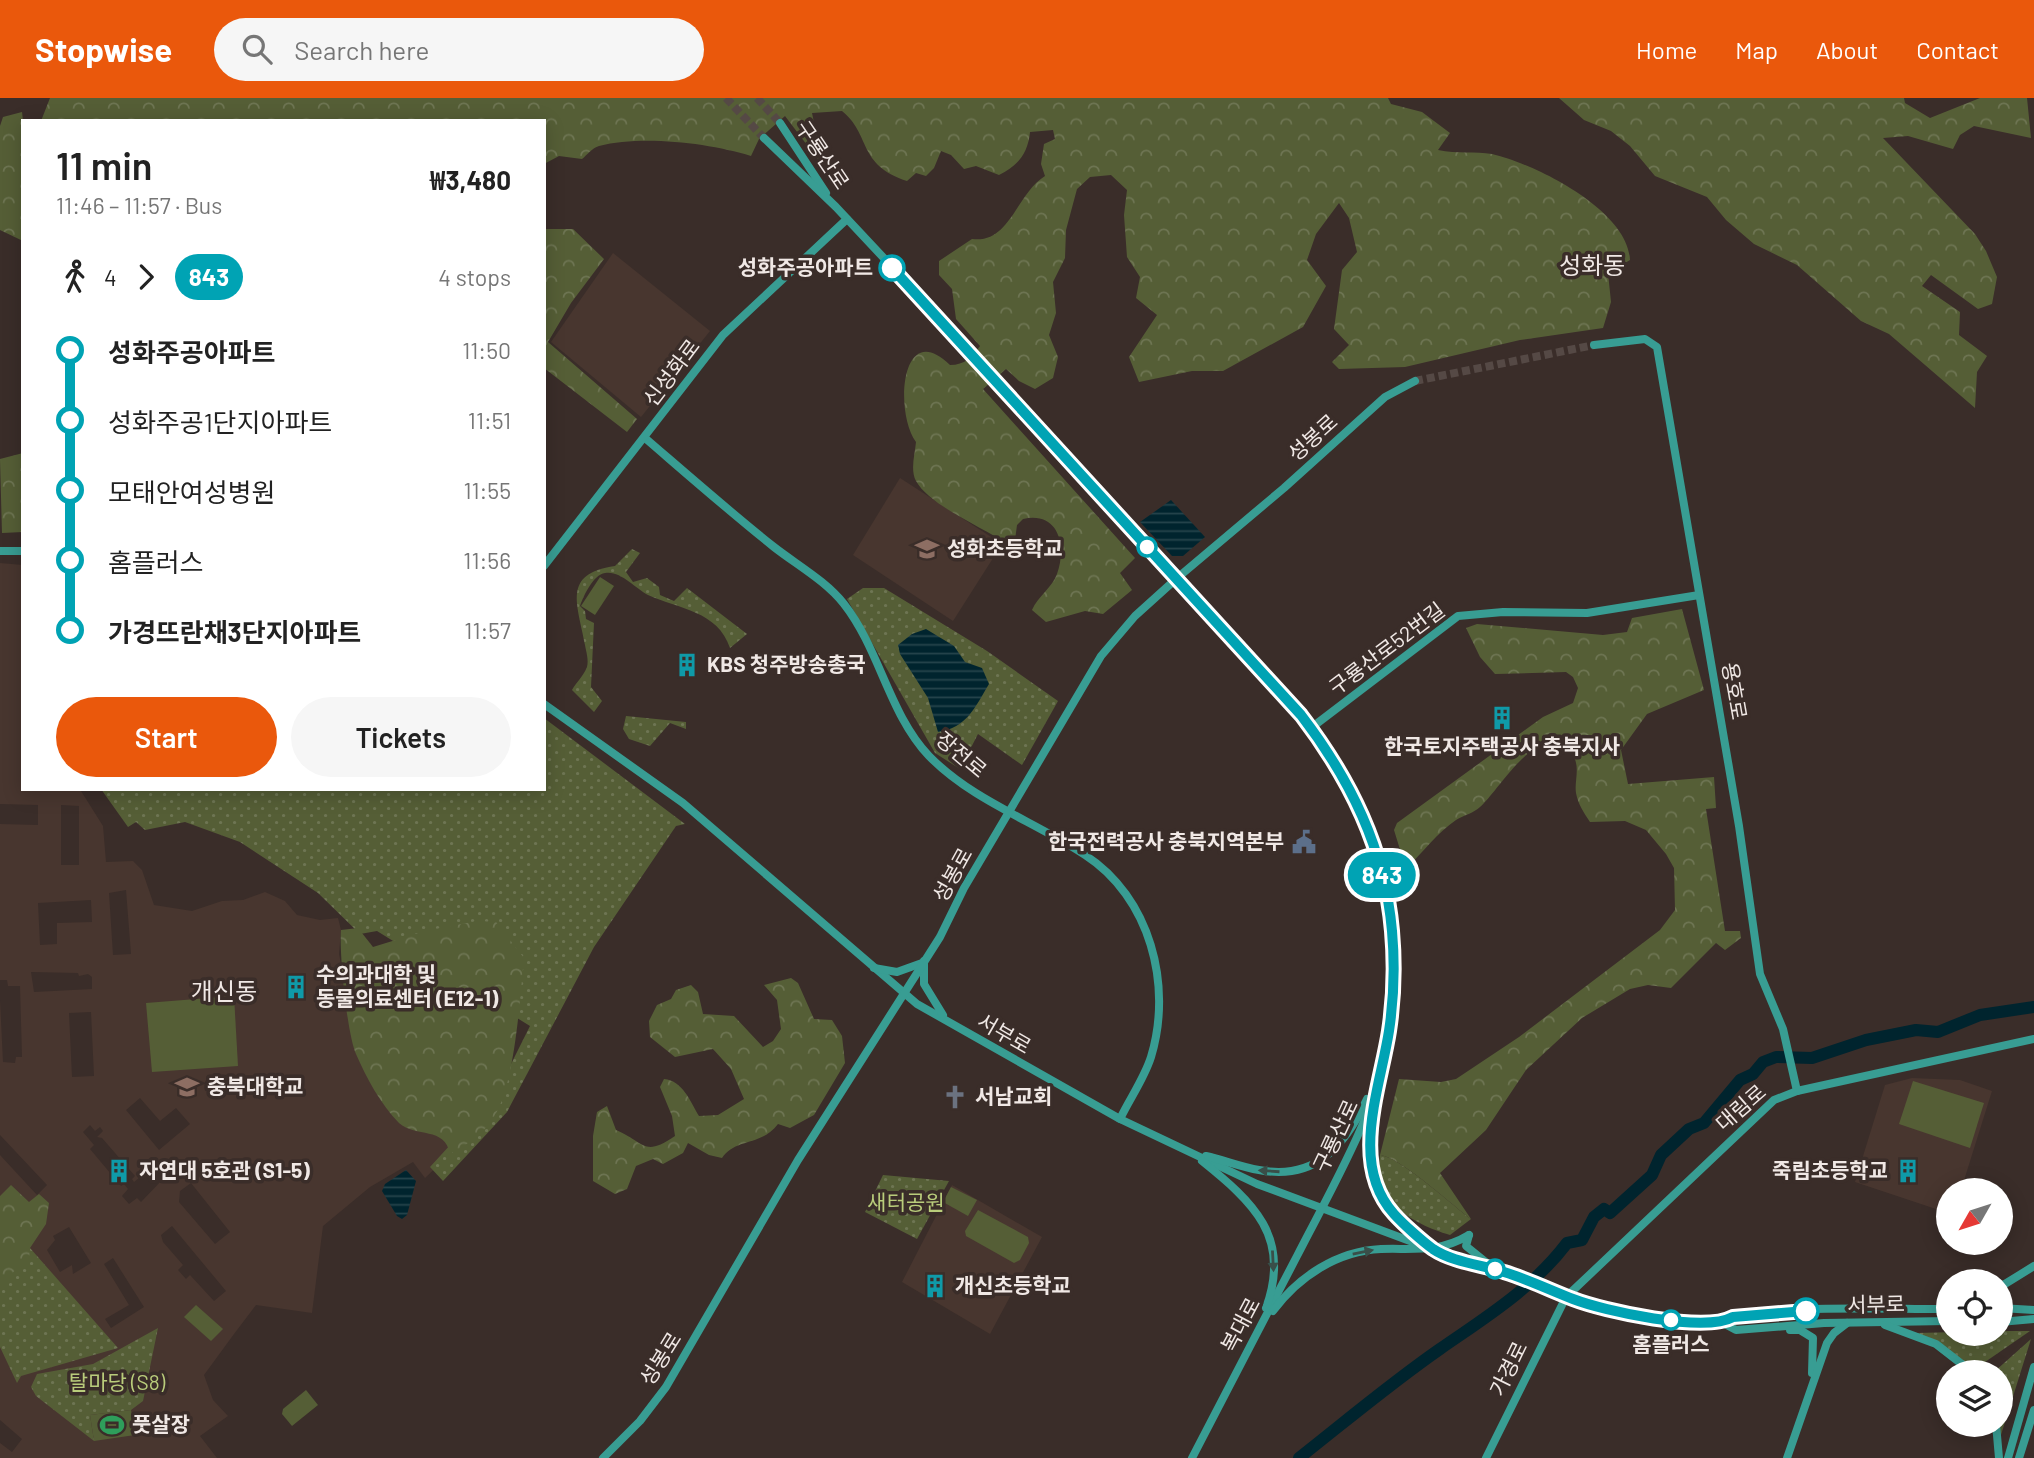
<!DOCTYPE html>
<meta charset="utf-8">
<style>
:root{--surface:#fff;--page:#f6f6f6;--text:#222;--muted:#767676;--accent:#ea580c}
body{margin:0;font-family:Barlow,"Noto Sans KR",sans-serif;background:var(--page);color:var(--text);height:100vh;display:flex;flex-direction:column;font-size:26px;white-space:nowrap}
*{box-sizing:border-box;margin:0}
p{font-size:23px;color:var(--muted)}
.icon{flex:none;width:38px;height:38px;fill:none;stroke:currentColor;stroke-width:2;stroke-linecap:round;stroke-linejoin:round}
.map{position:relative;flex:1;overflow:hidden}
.side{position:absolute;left:21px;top:21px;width:525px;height:672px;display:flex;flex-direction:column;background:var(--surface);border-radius:0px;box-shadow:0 4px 18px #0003}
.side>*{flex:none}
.badge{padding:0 14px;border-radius:23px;font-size:24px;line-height:46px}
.needle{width:46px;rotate:231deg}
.tools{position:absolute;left:1936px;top:1080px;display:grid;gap:14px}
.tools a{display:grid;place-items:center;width:77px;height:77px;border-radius:50%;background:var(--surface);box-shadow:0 4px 18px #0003;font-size:35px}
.map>.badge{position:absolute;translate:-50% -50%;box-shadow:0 0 0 4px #fff}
.legs{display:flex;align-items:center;gap:10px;height:77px;padding:0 35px;font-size:23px}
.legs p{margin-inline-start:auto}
.headline{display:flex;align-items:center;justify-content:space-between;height:119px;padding:0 35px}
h1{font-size:38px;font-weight:600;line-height:52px}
.action{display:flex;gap:14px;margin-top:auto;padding:14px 35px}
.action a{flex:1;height:80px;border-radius:42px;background:var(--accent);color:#fff;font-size:28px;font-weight:600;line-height:80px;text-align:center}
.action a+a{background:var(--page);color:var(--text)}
ul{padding:0 35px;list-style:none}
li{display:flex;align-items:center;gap:24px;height:70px;font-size:26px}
li i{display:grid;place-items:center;width:10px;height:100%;margin:0 9px;background:currentColor}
li i::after{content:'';width:18px;height:18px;margin:-9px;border:5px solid;border-radius:50%;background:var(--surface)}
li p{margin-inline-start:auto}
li:first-child i{background:linear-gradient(#0000 50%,currentColor 0)}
li:last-child i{background:linear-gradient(currentColor 50%,#0000 0)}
header{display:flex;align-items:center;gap:42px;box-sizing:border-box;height:98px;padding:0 35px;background:var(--accent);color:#fff}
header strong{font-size:33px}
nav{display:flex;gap:38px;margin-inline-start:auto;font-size:24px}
.search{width:490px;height:63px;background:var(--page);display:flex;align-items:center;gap:18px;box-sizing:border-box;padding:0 24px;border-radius:38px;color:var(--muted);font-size:26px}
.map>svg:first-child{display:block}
.built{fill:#48362f;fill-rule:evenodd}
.grass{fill:url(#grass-dots)}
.forest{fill:url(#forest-crowns)}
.pitch{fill:#555e36}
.water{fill:url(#water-rules)}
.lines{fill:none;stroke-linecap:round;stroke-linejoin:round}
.river{stroke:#00242e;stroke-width:12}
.secondary-tunnel{stroke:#554945;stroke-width:8;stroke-dasharray:8 4;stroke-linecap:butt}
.secondary{stroke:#389d93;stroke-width:8}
.oneway{fill:#394f49}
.line-1-casing{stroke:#fff;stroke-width:16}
.line-1{stroke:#00a3b4;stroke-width:10}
.stop-1-dot{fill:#fff;stroke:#00a3b4;stroke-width:3.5}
.labels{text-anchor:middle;stroke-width:7;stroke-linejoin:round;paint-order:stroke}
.street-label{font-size:21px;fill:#f0e8e5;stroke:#3a2d29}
.stop-label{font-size:21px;font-weight:bold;fill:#f0e8e5;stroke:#3a2d29;text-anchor:end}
.poi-label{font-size:21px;font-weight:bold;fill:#f0e8e5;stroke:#3a2d29;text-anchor:start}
.park-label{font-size:21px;fill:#b9cc7b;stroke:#3a2d29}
.quarter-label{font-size:24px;fill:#f0e8e5;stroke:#3a2d29}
</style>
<header>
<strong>Stopwise</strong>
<div class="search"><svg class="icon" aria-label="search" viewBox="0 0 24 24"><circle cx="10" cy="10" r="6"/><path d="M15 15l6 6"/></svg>Search here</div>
<nav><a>Home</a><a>Map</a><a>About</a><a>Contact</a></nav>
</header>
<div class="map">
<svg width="2034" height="1360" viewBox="0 0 2034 1360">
<defs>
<pattern id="grass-dots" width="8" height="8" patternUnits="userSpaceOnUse" patternTransform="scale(1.75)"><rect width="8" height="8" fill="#555e36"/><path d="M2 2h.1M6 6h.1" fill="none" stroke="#6e7553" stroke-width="1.8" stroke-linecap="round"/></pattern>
<pattern id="forest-crowns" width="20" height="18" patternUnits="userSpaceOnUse" patternTransform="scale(1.75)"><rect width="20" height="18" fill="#555e36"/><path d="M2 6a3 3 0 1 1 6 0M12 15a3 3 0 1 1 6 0" fill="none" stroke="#6e7553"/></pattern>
<pattern id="water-rules" width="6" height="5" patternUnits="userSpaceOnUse" patternTransform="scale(1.75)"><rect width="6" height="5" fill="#00242e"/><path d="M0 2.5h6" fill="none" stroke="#26444c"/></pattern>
</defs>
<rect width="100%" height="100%" fill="#3a2d29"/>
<g class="built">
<path d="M613,155L710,233L641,319L551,244Z"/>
<path d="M900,380L1002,446L953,523L853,457Z"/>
<path d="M0,465L23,467V691L81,693L103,728L106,764L133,763L142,772L154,807L192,813L222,803L243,802L265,794L285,803L297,817L320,822L338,820L341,832L339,856L346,890L428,1034L438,1037L449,1047L450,1056L425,1080L413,1064L370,1089L323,1128L312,1215L256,1207L234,1236L204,1277L213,1302L228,1318L200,1338L217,1360H0V1345L12,1354L22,1341L0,1322V1057L37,1097L47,1087L0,1037V902L3,964L15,965L16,959H22L20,888H8L7,882H0V726L38,727V707L0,706ZM61,707L79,708V767H61ZM126,792L131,856L113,857L109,795ZM91,802L92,824L57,825V846L40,847L38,805ZM31,874L78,875L79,878L88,876L92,879V891L34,894ZM91,914L94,978L72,979L69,915ZM140,1000L160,1023L176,1010L190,1026L159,1052L126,1012ZM90,1027L95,1033L100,1029L103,1033L97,1039L102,1040L135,1078L132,1081L134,1084L155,1067L165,1079L141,1104L137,1100L129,1106L122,1098L128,1091L124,1086L121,1088L90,1051L94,1047L83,1034ZM191,1085L230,1134L215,1146L179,1104L180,1093ZM172,1128L226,1193L214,1203L190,1177L186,1181L178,1172L183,1167L163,1144L161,1137ZM69,1129L91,1165L73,1176L72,1167L60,1174L47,1152L55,1142L53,1138ZM113,1160L144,1209L111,1230L105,1221L129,1207L104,1166Z"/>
<path d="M1912,980L1960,982L1992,993L1961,1092H1948V1115L1855,1084L1885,987Z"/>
<path d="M952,1087L1042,1139L990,1236L902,1184Z"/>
</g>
<g class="grass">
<path d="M632,451L640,455L626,474L633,484L647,480L659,489L660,497L674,503L687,490L747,536L730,550C718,513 679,511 648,497C635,490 620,472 605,475C593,477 584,497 580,508L585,513L586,521L594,525L591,589L602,603L594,614L572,592C576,585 584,577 587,569C589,562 586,553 585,547C578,506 561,476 615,468Z"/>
<path d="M863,490H884L987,553L1058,603L1022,667L978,636L960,671L935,655L847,501Z"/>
<path d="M626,618L686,624V631L670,625L650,648L629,641L623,631Z"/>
<path d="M544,620L685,726L676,728L594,849L507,1014L443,1083L430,1069L495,998L530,928L377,833L360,836L318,795L240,744L185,724L145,732L136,724L128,729L101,691H544Z"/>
<path d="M1380,1057C1400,1059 1451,1106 1471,1121L1450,1137C1411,1125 1374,1104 1380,1057Z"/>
<path d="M883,1077L949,1083L917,1141L865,1114Z"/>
<path d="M30,1150L118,1250L21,1278L17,1285L0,1249V1182Z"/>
<path d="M158,1230L143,1303L131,1312L90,1317L94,1343L36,1298L31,1289L37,1276L93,1266Z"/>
<path d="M2000,1233H2030L1972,1273L1916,1235Z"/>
<path d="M2031,1241L2000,1340V1274H1994Z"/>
</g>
<g class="forest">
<path d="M50,0H1388L1391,6L1422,14L1450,35L1438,52C1457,56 1475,53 1492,56C1535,66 1628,112 1630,162L1608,175L1611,204L1603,230L1520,242L1405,269L1339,271L1332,264L1349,247L1334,231L1342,172L1357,154L1349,120L1339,105L1316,136L1307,162L1326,188L1303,229L1223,273H1192L1139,284L1129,259L1157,217L1136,200L1140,179L1127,159L1124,117L1127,92L1111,77L1090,79L1077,91L1066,132L1065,160L1053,184L1056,215L1049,237L1058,259L1053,280L1035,291L1019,283L1006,271L983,291L1135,460L1120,475L1132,492L1103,516L1085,513L1046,524L1032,512C1038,498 1052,490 1057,476C1067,448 1059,413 1023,421L1017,427L1015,442L1007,446C983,429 930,408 916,383C910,372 915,356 916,344C894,314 901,219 950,267C965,267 972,259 980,248L956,221L952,191L939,177V163L972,141C1010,146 1016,96 1045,78L1041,66L1044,46L1055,41L1053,32L1030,34C1028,55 1018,68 999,77L976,68L964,71L951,57L941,53L934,70L926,78L916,75L907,83C857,67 871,36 842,13L812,15L819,49L832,80L785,18L759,41L751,58C709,45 642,37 599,48C592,50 587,57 582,61L559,58L544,66V23H41Z"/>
<path d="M1559,0H1904L1905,5L1930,20L1980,0H2027L2031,40L1974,28L1960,37L1953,51L1908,38L1883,40L1975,136L1986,153L1997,179L1992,206L1978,211L1931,177L1922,188L1960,214L1959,237L1987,258L1977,274L1975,310L1889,236L1861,223L1797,167L1754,146L1726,122L1707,99L1655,78L1630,48L1611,33L1584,22Z"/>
<path d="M22,14L23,23V143L0,132V28L3,19Z"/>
<path d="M544,131H573L604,161L571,205L548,244L637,321L627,334L544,270Z"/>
<path d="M23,355V434L2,435L0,361Z"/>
<path d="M1682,511L1704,592L1647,616L1621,652L1628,686L1714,679L1716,710L1706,711L1725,833H1740L1741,840L1725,852L1716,845L1671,890L1648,887L1630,891L1582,920L1526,972L1486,1032L1440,1075L1471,1121C1451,1106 1400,1059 1380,1057L1399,981L1441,984L1456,981L1519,939L1660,832L1675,812L1674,770L1666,756L1646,732L1625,723L1590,724C1584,715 1578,706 1576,695C1574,682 1582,666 1570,654C1539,619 1499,693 1480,709C1474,715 1464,717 1456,722C1438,734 1422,755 1406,771L1394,732L1397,725L1543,619L1573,605L1578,590L1573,579L1566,574L1495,576L1480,559L1466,530L1477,526L1603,537L1627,534L1632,520Z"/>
<path d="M477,823L496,824L524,860C520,899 515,985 495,1017C485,1035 468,1046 450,1056C445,1028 416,1040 399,1025C381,1007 366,979 356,956C347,935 339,855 341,832L358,830L373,849L425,833Z"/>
<path d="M791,880L798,885L814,921L832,922L842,938L845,965L814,1017L790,1030L778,1026C762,1048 735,1040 722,1060L709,1057L688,1045L683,1055L663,1066L653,1061L636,1068L627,1091L615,1096L593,1083V1038L597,1014L607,1008L616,1032C645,1044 643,1060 675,1038L672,1018L660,989L664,981C683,983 690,1003 699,1018L718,1017L744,1001L731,971L713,951L675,959L650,939L649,923L657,907L671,901L676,892L691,887L698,894L703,916L734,918L763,949L773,943L781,931L777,902L764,887Z"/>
<path d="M11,1087L29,1104L39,1096L49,1105L46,1126L30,1150L29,1161L0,1185V1098Z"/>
</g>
<g class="pitch">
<path d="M600,479L614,488L595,517L581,508Z"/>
<path d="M234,898L238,968L152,974L146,905Z"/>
<path d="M1913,983L1984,1005L1970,1050L1899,1026Z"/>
<path d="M951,1089L977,1102L968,1118L943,1104Z"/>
<path d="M978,1112L1028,1139L1029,1145L1020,1162L1014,1165L966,1138L965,1133Z"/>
<path d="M196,1207L223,1231L211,1243L184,1219Z"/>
<path d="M306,1292L318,1307L292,1328L282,1316L283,1311Z"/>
<path d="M131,1312L135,1337L94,1343L90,1317Z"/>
</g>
<g class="water">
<path d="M1171,402L1205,439L1183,458H1172L1140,424Z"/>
<path d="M926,531L954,548L965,564L982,570L989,586C975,609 967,630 938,634L928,600L900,556L898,547L912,536Z"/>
<path d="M406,1072L416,1083L407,1117L402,1121L397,1118L382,1093L385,1086Z"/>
</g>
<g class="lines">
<path class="river" d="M1299,1360C1346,1323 1391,1285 1440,1251C1486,1219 1532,1191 1567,1145L1582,1142L1594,1119L1604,1111L1610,1115L1652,1077L1661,1057L1689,1031L1704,1025L1740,982L1753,976L1763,964L1776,959L1812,960L1866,942L1916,932L1938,934L1980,917L2034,909"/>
<g class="secondary-tunnel">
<path d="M726,0L764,40"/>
<path d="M757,0L780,25"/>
<path d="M970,252L996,280"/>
<path d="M1415,283L1594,247"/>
</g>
<g class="secondary">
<path d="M780,25L826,95"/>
<path d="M764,40L836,109L970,252"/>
<path d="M1594,247L1645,241L1657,249L1739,728L1760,876L1783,931L1797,993"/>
<path d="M996,280L1301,617C1320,642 1340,668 1354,696C1401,795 1408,918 1365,1021C1346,1067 1320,1113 1297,1158C1262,1225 1227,1293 1192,1360"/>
<path d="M645,340C688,377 730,414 774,449C797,467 826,483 844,506C880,552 889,616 929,658C973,703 1034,723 1085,757C1150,799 1173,887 1151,959C1144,981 1130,1000 1120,1021"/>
<path d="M0,453H23"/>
<path d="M544,468L723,237L847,121"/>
<path d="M544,606L683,705L917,906L1120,1021L1257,1086L1434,1152L1515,1178L1585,1206L1618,1214L1673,1222L1723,1225L1736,1232L1824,1225L1948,1223"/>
<path d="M1311,630L1458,518L1503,514L1587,515L1699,497"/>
<path d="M924,863V886L943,917"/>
<path d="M874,870L897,874L922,865"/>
<path d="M1378,994C1373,1039 1360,1081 1395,1118C1407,1129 1421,1138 1432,1150"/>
<path d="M1206,1058C1224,1062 1241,1069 1259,1072C1315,1083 1345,1048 1367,1001"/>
<path d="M1202,1063C1253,1104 1292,1139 1266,1210"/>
<path d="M1469,1137L1466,1148L1487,1165"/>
<path d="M2000,1189L2034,1168"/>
<path d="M2000,1210L2034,1212"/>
<path d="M1273,1213C1298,1179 1337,1153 1381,1151C1414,1150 1439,1155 1469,1137"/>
<path d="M2000,1224L2034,1221"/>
<path d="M1723,1225C1760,1204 1899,1212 1948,1211"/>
<path d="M1885,1227L1936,1246L1972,1274"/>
<path d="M1790,1232H1800L1813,1240L1812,1275"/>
<path d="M1996,1326L1999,1360"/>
<path d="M603,1360L640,1323L666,1289L798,1062L940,839L964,790L1101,558L1135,518L1176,481L1284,390L1385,299L1415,283"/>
<path d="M1486,1360L1566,1199L1774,1002L1797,993L2034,941"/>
<path d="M1787,1360L1827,1245L1834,1235L1847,1225"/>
<path d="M2008,1360L2034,1269"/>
<path d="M2019,1360L2034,1312"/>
</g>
</g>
<defs><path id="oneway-solid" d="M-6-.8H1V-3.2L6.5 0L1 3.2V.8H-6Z" transform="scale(1.75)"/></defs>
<g class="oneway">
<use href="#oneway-solid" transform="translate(1269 1073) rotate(-176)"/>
<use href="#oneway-solid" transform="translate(1363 1154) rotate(-11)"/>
<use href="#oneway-solid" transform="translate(1273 1163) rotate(87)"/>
</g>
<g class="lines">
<g class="line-1-casing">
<path id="line-1" d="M892,170L1301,617C1350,681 1385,751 1392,833C1395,867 1394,900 1389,933C1380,991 1349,1066 1394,1116C1403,1126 1422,1143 1433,1151C1452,1164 1483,1167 1504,1174C1527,1181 1550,1192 1573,1201C1604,1213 1704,1235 1733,1219L1806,1213"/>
</g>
<use href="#line-1" class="line-1"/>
</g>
<defs>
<g id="school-bare" transform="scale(1.89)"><path d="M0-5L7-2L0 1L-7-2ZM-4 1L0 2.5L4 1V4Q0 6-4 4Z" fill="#8d6e63" stroke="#3a2d29" stroke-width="2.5" paint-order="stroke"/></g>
<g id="building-bare" transform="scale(1.89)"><path d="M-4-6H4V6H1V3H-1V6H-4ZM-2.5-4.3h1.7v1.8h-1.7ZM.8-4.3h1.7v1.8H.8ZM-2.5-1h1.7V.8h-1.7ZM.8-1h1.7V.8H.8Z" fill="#0f9aa8" stroke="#3a2d29" stroke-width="2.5" paint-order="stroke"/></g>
<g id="civic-bare" transform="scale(1.89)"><path d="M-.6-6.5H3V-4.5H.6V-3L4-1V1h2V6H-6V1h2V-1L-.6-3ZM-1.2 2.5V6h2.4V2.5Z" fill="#5c6f8a" stroke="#3a2d29" stroke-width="2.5" paint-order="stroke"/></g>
<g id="university-bare" transform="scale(1.89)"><path d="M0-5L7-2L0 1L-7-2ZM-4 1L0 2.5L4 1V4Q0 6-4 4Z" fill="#8d6e63" stroke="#3a2d29" stroke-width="2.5" paint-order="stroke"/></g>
<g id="church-bare" transform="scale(1.89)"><path d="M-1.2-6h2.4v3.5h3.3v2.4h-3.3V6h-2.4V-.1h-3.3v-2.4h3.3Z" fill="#6b7280" stroke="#3a2d29" stroke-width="2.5" paint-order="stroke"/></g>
<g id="stadium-bare" transform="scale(1.89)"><path d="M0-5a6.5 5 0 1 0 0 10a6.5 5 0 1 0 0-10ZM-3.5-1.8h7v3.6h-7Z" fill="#2e9e5b" stroke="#3a2d29" stroke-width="2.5" paint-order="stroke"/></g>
</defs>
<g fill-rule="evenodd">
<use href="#school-bare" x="927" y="451"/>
<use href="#building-bare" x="687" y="567"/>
<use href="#building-bare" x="1502" y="620"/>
<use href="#civic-bare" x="1304" y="744"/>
<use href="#building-bare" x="296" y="889"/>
<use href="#university-bare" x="187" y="989"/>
<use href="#church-bare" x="955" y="999"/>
<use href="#building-bare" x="119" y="1073"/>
<use href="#building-bare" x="1908" y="1073"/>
<use href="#building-bare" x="935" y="1188"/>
<use href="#stadium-bare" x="112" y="1327"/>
</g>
<g class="stop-1-dot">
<circle cx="892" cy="170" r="12"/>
<circle cx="1147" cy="449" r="9"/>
<circle cx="1495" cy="1171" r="9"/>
<circle cx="1806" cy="1213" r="12"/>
<circle cx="1671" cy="1222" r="9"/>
</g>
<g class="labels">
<g class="street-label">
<text transform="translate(822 57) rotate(56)" y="7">구룡산로</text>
<text transform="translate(672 275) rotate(-53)" y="7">신성화로</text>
<text transform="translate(1313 340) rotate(-42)" y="7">성봉로</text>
<text transform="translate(1387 551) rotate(-37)" y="7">구룡산로52번길</text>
<text transform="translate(1734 593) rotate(80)" y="7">용호로</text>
<text transform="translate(961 657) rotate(40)" y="7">장전로</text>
<text transform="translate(953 777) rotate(-61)" y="7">성봉로</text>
<text transform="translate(1004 936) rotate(30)" y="7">서부로</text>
<text transform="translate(1741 1010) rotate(-41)" y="7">대림로</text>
<text transform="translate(1336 1038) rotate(-65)" y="7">구룡산로</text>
<text transform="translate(1876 1207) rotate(-1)" y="7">서부로</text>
<text transform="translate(1241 1227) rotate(-62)" y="7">복대로</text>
<text transform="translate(661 1261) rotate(-58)" y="7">성봉로</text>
<text transform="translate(1509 1271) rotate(-64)" y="7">가경로</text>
</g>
<g class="stop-label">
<text x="873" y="177">성화주공아파트</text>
<text x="1671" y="1254" text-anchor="middle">홈플러스</text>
</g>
<g class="poi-label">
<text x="947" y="458">성화초등학교</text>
<text x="707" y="574">KBS 청주방송총국</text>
<text x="1502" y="656" text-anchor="middle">한국토지주택공사 충북지사</text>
<text x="1284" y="751" text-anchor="end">한국전력공사 충북지역본부</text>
<text x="316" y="884">수의과대학 및<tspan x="316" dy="24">동물의료센터 (E12-1)</tspan></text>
<text x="207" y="996">충북대학교</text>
<text x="975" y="1006">서남교회</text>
<text x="139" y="1080">자연대 5호관 (S1-5)</text>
<text x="1888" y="1080" text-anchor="end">죽림초등학교</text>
<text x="955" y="1195">개신초등학교</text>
<text x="132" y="1334">풋살장</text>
</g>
<g class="park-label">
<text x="906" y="1112">새터공원</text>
<text x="117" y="1292">탈마당 (S8)</text>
</g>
<g class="quarter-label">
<text x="1592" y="176">성화동</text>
<text x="224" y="902">개신동</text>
</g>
</g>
</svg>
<div class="tools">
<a><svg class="needle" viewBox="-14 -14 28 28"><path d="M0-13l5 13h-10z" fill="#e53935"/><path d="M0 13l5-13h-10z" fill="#767676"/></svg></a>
<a><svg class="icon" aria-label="locate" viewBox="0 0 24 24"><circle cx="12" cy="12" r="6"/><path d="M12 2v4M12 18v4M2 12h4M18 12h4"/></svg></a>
<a><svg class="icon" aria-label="layers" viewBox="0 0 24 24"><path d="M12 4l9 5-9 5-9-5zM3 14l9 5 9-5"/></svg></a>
</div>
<b class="badge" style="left:1382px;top:777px;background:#00a3b4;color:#fff">843</b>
<section class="side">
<div class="headline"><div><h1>11 min</h1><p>11:46 – 11:57 · Bus</p></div><b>₩3,480</b></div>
<div class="legs"><svg class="icon" aria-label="walk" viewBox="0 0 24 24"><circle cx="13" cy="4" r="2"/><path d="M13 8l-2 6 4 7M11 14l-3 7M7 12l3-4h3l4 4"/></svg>4<svg class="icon" aria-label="forward" viewBox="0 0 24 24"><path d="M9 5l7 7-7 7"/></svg><b class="badge" style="background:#00a3b4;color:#fff">843</b><p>4 stops</p></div>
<ul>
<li><i style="color:#00a3b4"></i><b>성화주공아파트</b><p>11:50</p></li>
<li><i style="color:#00a3b4"></i><span>성화주공1단지아파트</span><p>11:51</p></li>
<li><i style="color:#00a3b4"></i><span>모태안여성병원</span><p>11:55</p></li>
<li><i style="color:#00a3b4"></i><span>홈플러스</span><p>11:56</p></li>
<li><i style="color:#00a3b4"></i><b>가경뜨란채3단지아파트</b><p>11:57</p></li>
</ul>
<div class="action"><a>Start</a><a>Tickets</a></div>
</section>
</div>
